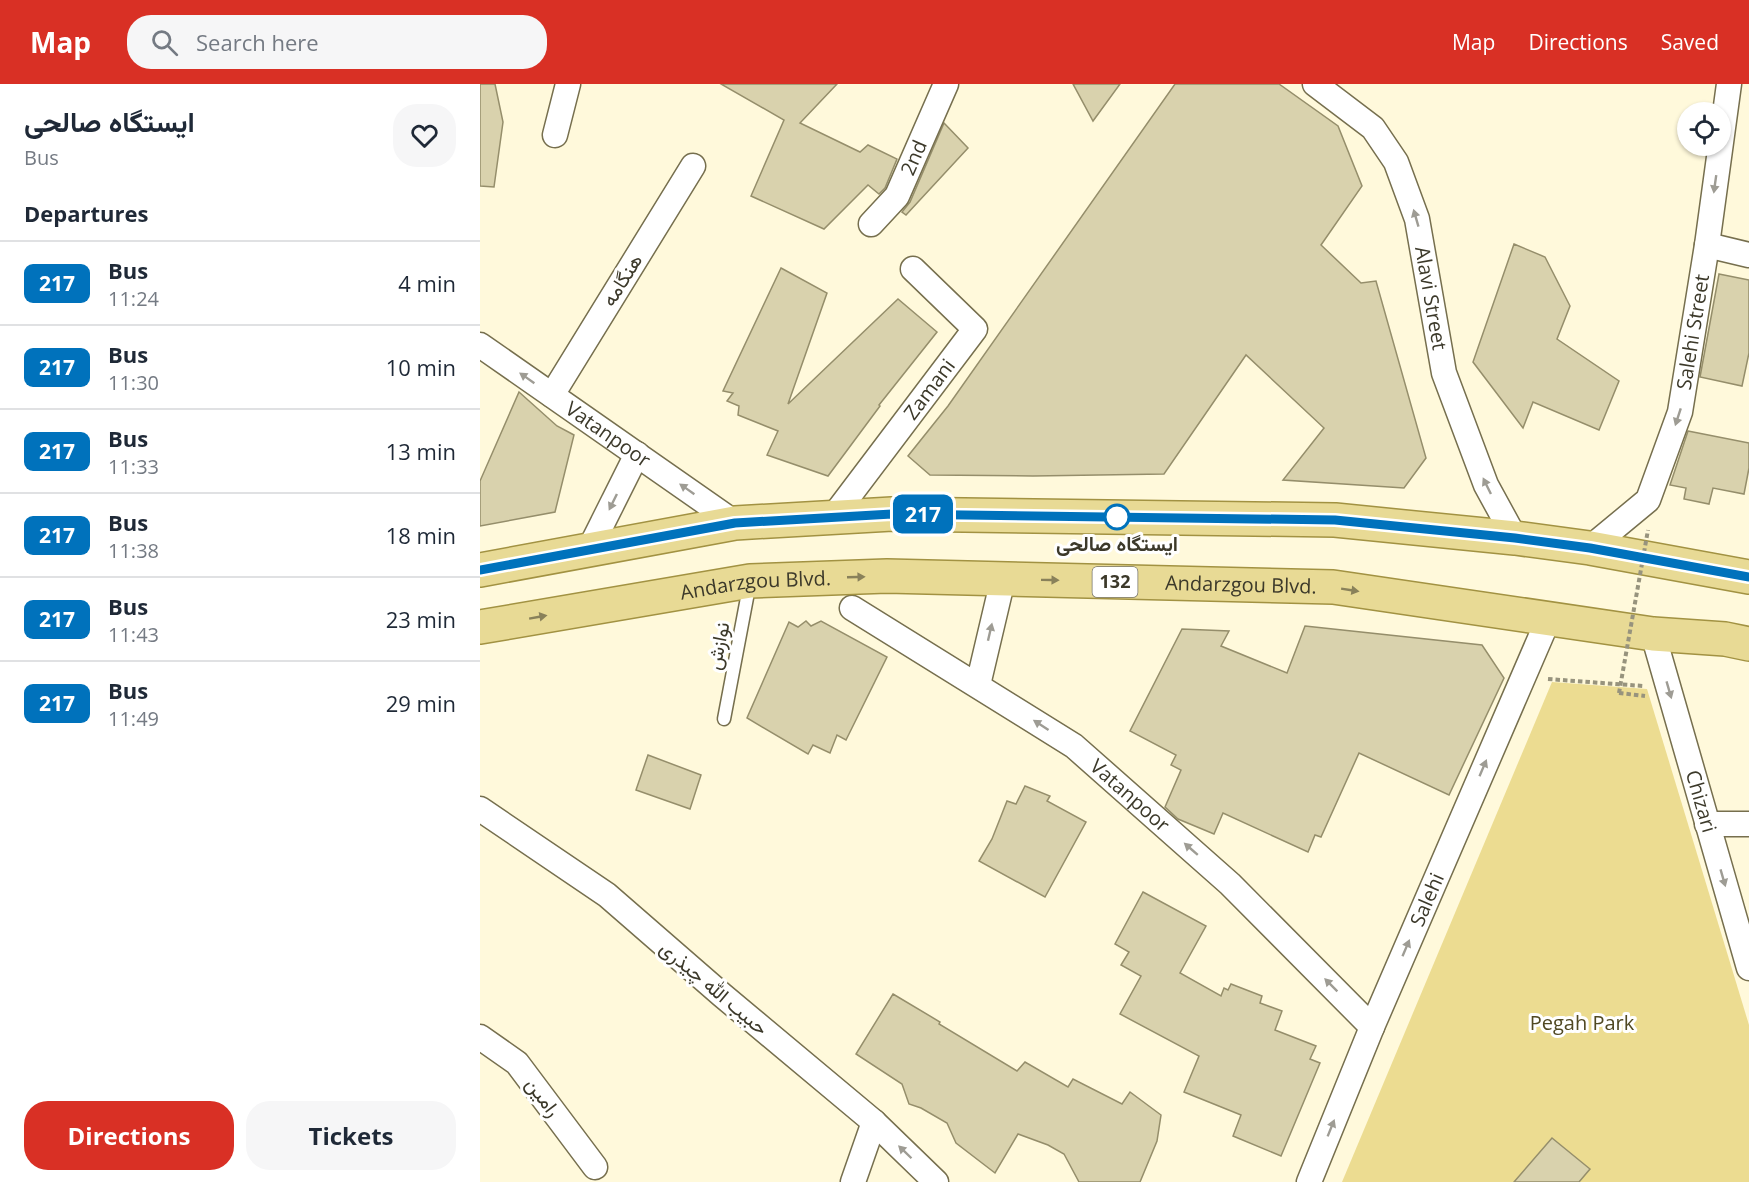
<!DOCTYPE html>
<meta charset="utf-8">
<style>
:root{--surface:#fff;--page:#f6f6f7;--text:#1f2937;--muted:#747a83;--line:#e0e1e3;--accent:#d93025}
body{margin:0;font-family:"Open Sans",Vazirmatn,sans-serif;background:var(--page);color:var(--text);height:100vh;display:flex;flex-direction:column;font-size:22px;white-space:nowrap}
*{box-sizing:border-box;margin:0}
p{font-size:20px;color:var(--muted)}
.icon{flex:none;width:33px;height:33px;fill:none;stroke:currentColor;stroke-width:2;stroke-linecap:round;stroke-linejoin:round}
.map{position:relative;flex:1;overflow:hidden}
.drawer{display:flex;flex-direction:column;background:var(--surface);width:480px}
.drawer>*{flex:none}
.badge{padding:0 12px;border-radius:9px;font-size:21px;line-height:39px}
.buttons{position:absolute;left:1197px;top:18px;display:grid;gap:12px}
.buttons a{display:grid;place-items:center;width:54px;height:54px;border-radius:50%;background:var(--surface);box-shadow:0 2px 4px #0004;font-size:30px}
.map>.badge{position:absolute;translate:-50% -50%;box-shadow:0 0 0 3px #fff}
h2{padding:0 24px;font-size:22px;line-height:54px}
.round{display:grid;place-items:center;flex:none;width:63px;height:63px;border-radius:24px;background:var(--page)}
.overview{display:flex;align-items:center;justify-content:space-between;height:102px;padding:0 24px}
h1{font-size:28px;font-weight:700;line-height:45px}
.cta{display:flex;gap:12px;margin-top:auto;padding:12px 24px}
.cta a{flex:1;height:69px;border-radius:24px;background:var(--accent);color:#fff;font-size:24px;font-weight:700;line-height:69px;text-align:center}
.cta a+a{background:var(--page);color:var(--text)}
ul{padding:0;list-style:none}
li{display:flex;align-items:center;gap:18px;height:84px;padding:0 24px;border-top:2px solid var(--line)}
li div{flex:1}
li b{display:block;font-size:22px}
li em{font-style:normal}
li .badge{min-width:66px;font-weight:700;text-align:center}
header{display:flex;align-items:center;gap:36px;box-sizing:border-box;height:84px;padding:0 30px;background:var(--accent);color:#fff}
header strong{font-size:28px}
nav{display:flex;gap:33px;margin-inline-start:auto;font-size:21px}
.search{width:420px;height:54px;background:var(--page);display:flex;align-items:center;gap:15px;box-sizing:border-box;padding:0 21px;border-radius:24px;color:var(--muted);font-size:22px}
main{display:flex;flex:1;min-height:0}
.map>svg:first-child{display:block}
.green{fill:#ecdc91}
.building{fill:#d9d2ad;stroke:#958e6b;stroke-width:1.5}
.lines{fill:none;stroke-linecap:round;stroke-linejoin:round}
.lane-casing{stroke:#766f4e;stroke-width:15}
.street-casing{stroke:#766f4e;stroke-width:27}
.primary-casing{stroke:#a29242;stroke-width:36}
.path{stroke:#97937d;stroke-width:4;stroke-dasharray:4.5 3;stroke-linecap:butt}
.lane{stroke:#fff;stroke-width:12}
.street{stroke:#fff;stroke-width:24}
.primary{stroke:#e8da95;stroke-width:33}
.path-bridge{stroke:#97937d;stroke-width:4;stroke-dasharray:4.5 3;stroke-linecap:butt}
.oneway{fill:#9e9c94}
.oneway2{fill:#89815a}
.line-casing{stroke:#fff;stroke-width:14}
.line{stroke:#0072bc;stroke-width:9}
.stop-dot{fill:#fff;stroke:#0072bc;stroke-width:3}
.labels{text-anchor:middle;stroke-width:6;stroke-linejoin:round;paint-order:stroke}
.shield{fill:#fff;stroke:#76746a;stroke-width:1.5}
.shield-label{font-size:18px;font-weight:bold;fill:#3c392a}
.street-label{font-size:20px;fill:#3c392a;stroke:#fff}
.stop-label{font-size:20px;font-weight:bold;fill:#3c392a;stroke:#fff}
.park-label{font-size:20px;fill:#504822;stroke:#fff}
</style>
<header>
<strong>Map</strong>
<div class="search"><svg class="icon" aria-label="search" viewBox="0 0 24 24"><circle cx="10" cy="10" r="6"/><path d="M15 15l6 6"/></svg>Search here</div>
<nav><a>Map</a><a>Directions</a><a>Saved</a></nav>
</header>
<main>
<section class="drawer">
<div class="overview"><div><h1>ایستگاه صالحی</h1><p>Bus</p></div><a class="round"><svg class="icon" aria-label="heart" viewBox="0 0 24 24"><path d="M12 20l-8-8c-3-5 5-10 8-4 3-6 11-1 8 4z"/></svg></a></div>
<h2>Departures</h2>
<ul>
<li><span class="badge" style="background:#0072bc;color:#fff">217</span><div><b>Bus</b><p>11:24</p></div><em>4 min</em></li>
<li><span class="badge" style="background:#0072bc;color:#fff">217</span><div><b>Bus</b><p>11:30</p></div><em>10 min</em></li>
<li><span class="badge" style="background:#0072bc;color:#fff">217</span><div><b>Bus</b><p>11:33</p></div><em>13 min</em></li>
<li><span class="badge" style="background:#0072bc;color:#fff">217</span><div><b>Bus</b><p>11:38</p></div><em>18 min</em></li>
<li><span class="badge" style="background:#0072bc;color:#fff">217</span><div><b>Bus</b><p>11:43</p></div><em>23 min</em></li>
<li><span class="badge" style="background:#0072bc;color:#fff">217</span><div><b>Bus</b><p>11:49</p></div><em>29 min</em></li>
</ul>
<div class="cta"><a>Directions</a><a>Tickets</a></div>
</section>
<div class="map">
<svg width="1269" height="1098" viewBox="0 0 1269 1098">
<rect width="100%" height="100%" fill="#fff9db"/>
<path class="green" d="M1072,598L1167,605L1269,941V1098H862Z"/>
<g class="building">
<path d="M0,0H15L23,38L14,103L0,102Z"/>
<path d="M241,0H357L320,39L380,68L388,61L417,75L405,104L399,110L388,101L344,145L271,112L304,36Z"/>
<path d="M593,0H640L613,37Z"/>
<path d="M695,0H799L858,42L882,102L841,161L881,199L896,197L946,374L924,404L803,396L844,344L766,271L684,390L553,392L450,391L428,372L468,322Z"/>
<path d="M464,39L488,64L426,131L422,128L430,118Z"/>
<path d="M1034,160L1065,173L1090,222L1077,255L1139,297L1119,346L1053,318L1043,344L993,278Z"/>
<path d="M301,184L347,209L308,320L418,215L457,248L399,321L400,322L348,392L287,371L298,347L258,331L259,322L247,317L253,309L243,307Z"/>
<path d="M1239,190L1269,196V269L1262,302L1220,293Z"/>
<path d="M39,308L77,342L94,351L75,428L0,442V397Z"/>
<path d="M1208,347L1269,359V384L1264,410L1233,404L1229,420L1204,415L1206,404L1190,401Z"/>
<path d="M326,537L331,542L341,537L407,573L366,656L357,651L350,669L333,661L328,670L267,634L309,538L318,543Z"/>
<path d="M825,542L1002,561L1024,594L969,711L879,669L841,753L835,751L828,768L743,729L734,750L698,735L685,723L701,686L691,681L696,671L650,647L702,545L749,547L741,562L807,589Z"/>
<path d="M168,671L221,691L210,725L156,706Z"/>
<path d="M545,702L570,712L567,717L606,738L565,813L499,777L512,755L527,717L536,720Z"/>
<path d="M663,808L726,842L700,889L741,912L744,904L748,906L751,900L782,912L780,919L802,927L795,946L836,962L830,975L840,979L801,1072L753,1052L761,1031L704,1008L719,972L640,930L661,892L641,881L649,868L635,860Z"/>
<path d="M413,910L460,938L459,940L537,987L545,978L588,1003L593,995L642,1020L650,1008L681,1031L677,1057L660,1098H599L584,1070L568,1061L538,1050L515,1089L476,1059L467,1039L441,1024L429,1020L422,1000L376,970Z"/>
<path d="M1072,1054L1110,1085L1099,1098H1034Z"/>
</g>
<g class="lines">
<g class="lane-casing">
<path id="lane" d="M244,635L270,498"/>
</g>
<g class="street-casing">
<g id="street">
<path id="s1" d="M835,0L893,44L916,78L937,135L964,289L1006,401L1035,454"/>
<path d="M75,51L88,0"/>
<path id="s2" d="M391,140L417,112L466,0"/>
<path d="M1227,161L1269,171"/>
<path id="s3" d="M0,261L255,439"/>
<path d="M72,311L213,82"/>
<path id="s4" d="M353,433L495,245L433,185"/>
<path id="s5" d="M1110,464L1168,416L1200,328L1227,161L1249,0"/>
<path d="M109,466L157,370"/>
<path id="s6" d="M372,524L594,662L750,800L892,943"/>
<path id="s7" d="M1173,550L1269,884"/>
<path d="M498,601L523,495"/>
<path d="M0,725L127,811L242,911L394,1038L456,1098"/>
<path d="M1227,740H1269"/>
<path d="M0,953L37,979L115,1083"/>
<path d="M373,1098L394,1038"/>
<path id="s8" d="M829,1098L892,943L1068,536"/>
</g>
</g>
<g class="primary-casing">
<g id="primary">
<path d="M0,486L255,439L412,430L855,436L1035,454L1110,464L1269,493"/>
<path id="s9" d="M0,543L270,497L407,492L853,503L1173,550L1245,555L1269,560"/>
</g>
</g>
<g class="path">
<path d="M1068,595L1163,602"/>
<path d="M1139,609L1165,612"/>
</g>
<use href="#lane" class="lane"/>
<use href="#street" class="street"/>
<use href="#primary" class="primary"/>
<path class="path-bridge" d="M1139,609L1168,446"/>
</g>
<defs><path id="oneway-solid" d="M-6-.8H1V-3.2L6.5 0L1 3.2V.8H-6Z" transform="scale(1.5)"/></defs>
<g class="oneway">
<use href="#oneway-solid" transform="translate(1235 100) rotate(98)"/>
<use href="#oneway-solid" transform="translate(936 134) rotate(-106)"/>
<use href="#oneway-solid" transform="translate(47 294) rotate(-145)"/>
<use href="#oneway-solid" transform="translate(1198 333) rotate(108)"/>
<use href="#oneway-solid" transform="translate(1007 402) rotate(-116)"/>
<use href="#oneway-solid" transform="translate(207 405) rotate(-145)"/>
<use href="#oneway-solid" transform="translate(133 418) rotate(116)"/>
<use href="#oneway-solid" transform="translate(510 548) rotate(-77)"/>
<use href="#oneway-solid" transform="translate(1189 606) rotate(74)"/>
<use href="#oneway-solid" transform="translate(561 641) rotate(-147)"/>
<use href="#oneway-solid" transform="translate(1003 684) rotate(-67)"/>
<use href="#oneway-solid" transform="translate(711 765) rotate(-139)"/>
<use href="#oneway-solid" transform="translate(1243 794) rotate(74)"/>
<use href="#oneway-solid" transform="translate(926 864) rotate(-67)"/>
<use href="#oneway-solid" transform="translate(851 901) rotate(-135)"/>
<use href="#oneway-solid" transform="translate(851 1044) rotate(-68)"/>
<use href="#oneway-solid" transform="translate(425 1068) rotate(-136)"/>
</g>
<g class="oneway2">
<use href="#oneway-solid" transform="translate(376 493) rotate(-2)"/>
<use href="#oneway-solid" transform="translate(570 496) rotate(1)"/>
<use href="#oneway-solid" transform="translate(870 506) rotate(9)"/>
<use href="#oneway-solid" transform="translate(58 533) rotate(-10)"/>
</g>
<g class="lines">
<g class="line-casing">
<path id="line" d="M0,486L255,439L412,430L855,436L1035,454L1110,464L1269,493"/>
</g>
<use href="#line" class="line"/>
</g>
<circle class="stop-dot" cx="637" cy="433" r="12"/>
<g class="labels">
<rect class="shield" x="612.5" y="483" width="45" height="30" rx="4.5"/>
<g class="shield-label">
<text x="635" y="504">132</text>
</g>
<g class="street-label">
<text dy="7" stroke="none"><textPath href="#s2" startOffset="80">2nd</textPath></text>
<text transform="translate(142 196) rotate(-58)" y="7">هنگامه</text>
<text dy="7" stroke="none"><textPath href="#s1" startOffset="255">Alavi Street</textPath></text>
<text dy="7" stroke="none"><textPath href="#s5" startOffset="250">Salehi Street</textPath></text>
<text dy="7" stroke="none"><textPath href="#s4" startOffset="160">Zamani</textPath></text>
<text dy="7" stroke="none"><textPath href="#s3" startOffset="156">Vatanpoor</textPath></text>
<text dy="7" stroke="none"><textPath href="#s9" startOffset="765">Andarzgou Blvd.</textPath></text>
<text dy="7" stroke="none"><textPath href="#s9" startOffset="279">Andarzgou Blvd.</textPath></text>
<text transform="translate(238 562) rotate(-79)" y="7">نوازش</text>
<text dy="7" stroke="none"><textPath href="#s6" startOffset="336">Vatanpoor</textPath></text>
<text dy="7" stroke="none"><textPath href="#s7" startOffset="174">Chizari</textPath></text>
<text dy="7" stroke="none"><textPath href="#s8" startOffset="306">Salehi</textPath></text>
<text transform="translate(234 904) rotate(40)" y="7">حبیب الله چیذری</text>
<text transform="translate(63 1013) rotate(53)" y="7">رامین</text>
</g>
<g class="stop-label">
<text x="637" y="467">ایستگاه صالحی</text>
</g>
<g class="park-label">
<text x="1102" y="946">Pegah Park</text>
</g>
</g>
</svg>
<div class="buttons">
<a><svg class="icon" aria-label="locate" viewBox="0 0 24 24"><circle cx="12" cy="12" r="6"/><path d="M12 2v4M12 18v4M2 12h4M18 12h4"/></svg></a>
</div>
<b class="badge" style="left:443px;top:430px;background:#0072bc;color:#fff">217</b>
</div>
</main>
